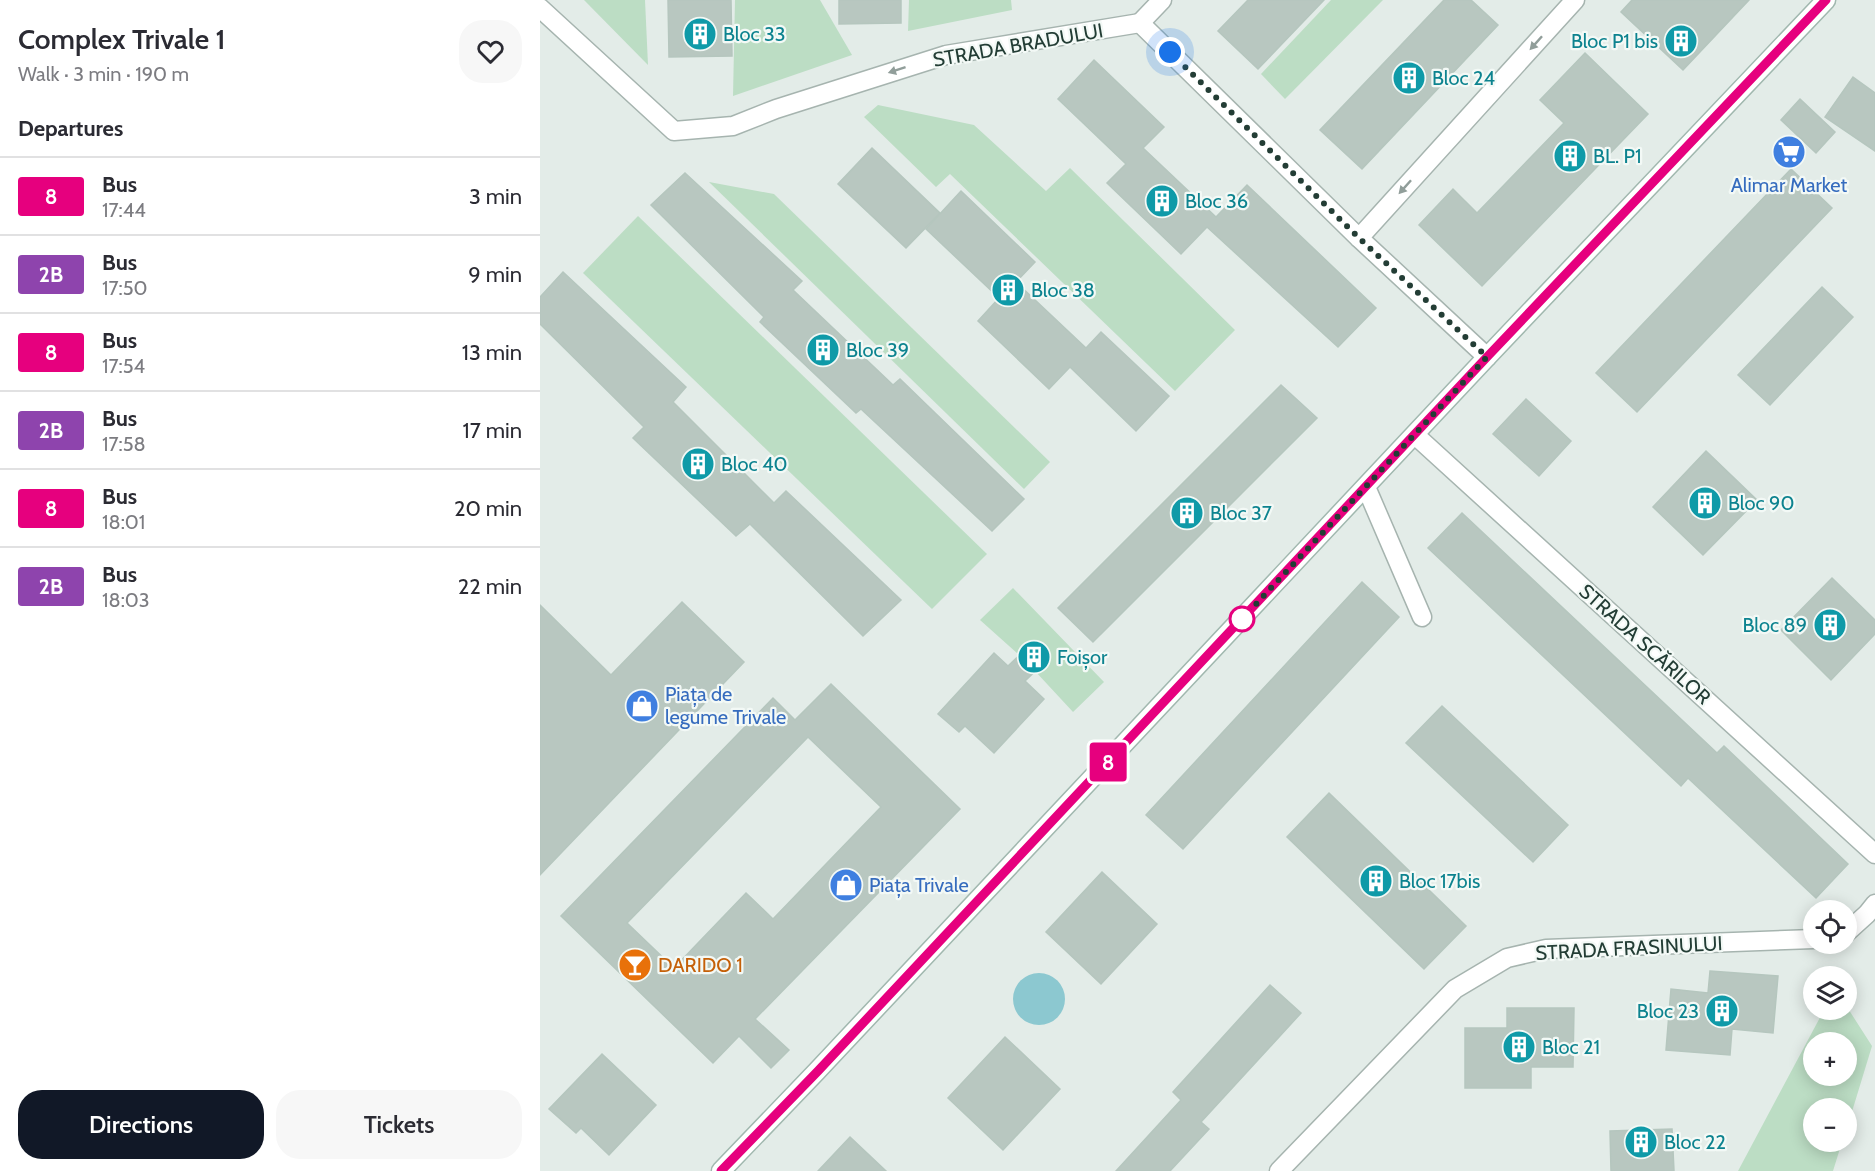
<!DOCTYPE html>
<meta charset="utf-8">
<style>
:root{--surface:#fff;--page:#f7f7f7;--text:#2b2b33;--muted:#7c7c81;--line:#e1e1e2;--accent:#111827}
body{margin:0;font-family:Cabin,sans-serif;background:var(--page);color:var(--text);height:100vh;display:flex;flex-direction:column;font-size:22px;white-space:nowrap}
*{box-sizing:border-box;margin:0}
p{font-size:20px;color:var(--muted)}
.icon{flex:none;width:33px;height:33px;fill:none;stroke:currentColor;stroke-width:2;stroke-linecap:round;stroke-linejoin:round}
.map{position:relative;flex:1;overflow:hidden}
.details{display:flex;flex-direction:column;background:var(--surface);width:540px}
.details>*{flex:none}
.badge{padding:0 12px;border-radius:4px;font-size:21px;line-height:39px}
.controls{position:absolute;left:1263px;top:900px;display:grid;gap:12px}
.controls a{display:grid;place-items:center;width:54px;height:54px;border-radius:50%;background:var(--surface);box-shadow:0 3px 15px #0003;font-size:30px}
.you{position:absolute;width:30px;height:30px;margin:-15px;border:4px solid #fff;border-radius:50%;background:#1a73e8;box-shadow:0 0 0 9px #1a73e833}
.map>.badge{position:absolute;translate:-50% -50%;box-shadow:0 0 0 3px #fff}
h2{padding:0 18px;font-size:22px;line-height:54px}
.round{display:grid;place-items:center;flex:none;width:63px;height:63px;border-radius:24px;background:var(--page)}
.headline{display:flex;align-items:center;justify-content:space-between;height:102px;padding:0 18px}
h1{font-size:28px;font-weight:600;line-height:45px}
.action{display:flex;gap:12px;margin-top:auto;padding:12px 18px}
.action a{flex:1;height:69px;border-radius:24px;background:var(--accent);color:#fff;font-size:24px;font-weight:600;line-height:69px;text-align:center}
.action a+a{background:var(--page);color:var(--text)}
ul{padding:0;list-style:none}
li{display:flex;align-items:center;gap:18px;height:78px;padding:0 18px;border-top:2px solid var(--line)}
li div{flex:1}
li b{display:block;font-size:22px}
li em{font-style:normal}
li .badge{min-width:66px;font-weight:700;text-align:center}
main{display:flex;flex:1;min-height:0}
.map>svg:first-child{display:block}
.green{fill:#bcddc4;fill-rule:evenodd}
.water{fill:#8cc8d0}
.building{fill:#b8c7c0;stroke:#b5c6be;stroke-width:1.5;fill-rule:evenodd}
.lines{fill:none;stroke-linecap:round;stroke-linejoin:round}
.street-casing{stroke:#a6b4af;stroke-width:21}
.secondary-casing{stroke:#a1b8af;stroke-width:21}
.street{stroke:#fff;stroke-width:18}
.secondary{stroke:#fff;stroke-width:18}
.oneway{fill:#919e9a}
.line-casing{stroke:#fff;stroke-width:14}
.line{stroke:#e6007e;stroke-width:9}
.walk{stroke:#233d35;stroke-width:6;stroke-dasharray:0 10.8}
.stop-dot{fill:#fff;stroke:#e6007e;stroke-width:3}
.labels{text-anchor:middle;stroke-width:4.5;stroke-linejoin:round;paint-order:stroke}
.culture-label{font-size:20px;fill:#0d838f;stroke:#f3f9f6;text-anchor:start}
.street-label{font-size:20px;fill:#233d35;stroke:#f3f9f6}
.shop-label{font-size:20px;fill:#366cbe;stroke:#f3f9f6;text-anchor:start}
.food-label{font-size:20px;fill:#c56008;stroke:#f3f9f6;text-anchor:start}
</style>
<main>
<section class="details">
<div class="headline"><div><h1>Complex Trivale 1</h1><p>Walk · 3 min · 190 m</p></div><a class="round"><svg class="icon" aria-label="heart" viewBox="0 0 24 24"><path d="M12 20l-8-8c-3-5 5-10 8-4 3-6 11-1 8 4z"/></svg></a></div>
<h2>Departures</h2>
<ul>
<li><span class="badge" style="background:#e6007e;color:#fff">8</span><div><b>Bus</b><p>17:44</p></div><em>3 min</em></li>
<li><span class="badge" style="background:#8e44ad;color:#fff">2B</span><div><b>Bus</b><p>17:50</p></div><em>9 min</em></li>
<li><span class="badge" style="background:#e6007e;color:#fff">8</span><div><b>Bus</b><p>17:54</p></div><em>13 min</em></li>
<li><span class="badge" style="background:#8e44ad;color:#fff">2B</span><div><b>Bus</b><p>17:58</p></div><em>17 min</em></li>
<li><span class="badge" style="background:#e6007e;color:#fff">8</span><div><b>Bus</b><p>18:01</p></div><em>20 min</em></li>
<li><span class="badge" style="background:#8e44ad;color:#fff">2B</span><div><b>Bus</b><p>18:03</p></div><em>22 min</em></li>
</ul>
<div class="action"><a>Directions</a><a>Tickets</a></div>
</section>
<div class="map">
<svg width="1335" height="1171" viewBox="0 0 1335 1171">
<rect width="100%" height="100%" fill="#e3ece8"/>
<g class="green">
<path d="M44,0H105L108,65Z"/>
<path d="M195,0H280L312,55L193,96Z"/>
<path d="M369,0H471L472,10L368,31Z"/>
<path d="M791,0H843L745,99L721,74Z"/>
<path d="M338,105L434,125L506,191L530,168L695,330L635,391L410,174L396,187L324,117Z"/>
<path d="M169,182L234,194L510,462L484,489Z"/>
<path d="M98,216L447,554L392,609L43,273Z"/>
<path d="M473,588L564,682L533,712L495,671L508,658L492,643L479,655L440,620Z"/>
<path d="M1307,1007L1332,1046L1307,1128L1306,1108H1274V1142H1302L1293,1171H1198L1284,1010H1306ZM1274,1042H1306V1076H1274Z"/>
</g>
<circle class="water" cx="499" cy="999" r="26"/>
<g class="building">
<path d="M128,0H191L192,56L129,57Z"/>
<path d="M299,0H361V23L299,24Z"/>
<path d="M708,0H784L718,69L678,31Z"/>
<path d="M904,0H931L958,25L822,169L780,130Z"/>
<path d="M1092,0H1209L1143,70L1081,12Z"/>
<path d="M1045,53L1108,114L942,286L879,225L913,189L937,213L1024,123L1000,100Z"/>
<path d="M554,60L624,127L603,148L676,217L707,185L836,308L798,347L667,227L641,254L567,183L586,164L518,99Z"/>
<path d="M1313,77L1335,93V151L1285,117Z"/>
<path d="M1260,99L1295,132L1276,153L1241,120Z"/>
<path d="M332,148L400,213L366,248L298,184Z"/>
<path d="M1251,169L1292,208L1097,412L1056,373Z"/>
<path d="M145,173L262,281L253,290L353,385L360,379L484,499L452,531L321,409L316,413L220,322L224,317L111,205Z"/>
<path d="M421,191L495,262L476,282L546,348L561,332L629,396L596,431L530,367L509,389L438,321L459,298L386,229Z"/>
<path d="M23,272L146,387L133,402L234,503L246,491L361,600L323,636L210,524L196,536L93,438L104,427L0,324V297Z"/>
<path d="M1282,287L1313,317L1230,405L1198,375Z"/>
<path d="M741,385L777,418L553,642L518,608Z"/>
<path d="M986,399L1031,441L999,476L953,434Z"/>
<path d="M1166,451L1217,500L1163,555L1113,507Z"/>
<path d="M922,513L1177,753L1184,746L1308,864L1276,898L1148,778L1141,786L888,548Z"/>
<path d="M1292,578L1335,620V634L1291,680L1241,630Z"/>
<path d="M822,582L859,617L643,849L606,815Z"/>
<path d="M142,602L204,662L0,875V605L71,675Z"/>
<path d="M492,643L508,659L485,681L504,699L454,753L425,726L419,732L398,714L454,653L468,666Z"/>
<path d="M291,684L420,809L215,1019L249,1050L231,1068L199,1036L173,1063L21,916L233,698L255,720ZM268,737L341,807L233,919L206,893L134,968L87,923Z"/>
<path d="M902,706L1028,825L993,862L866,743Z"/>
<path d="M789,793L926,926L884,969L747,837Z"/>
<path d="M562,872L617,924L561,984L506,932Z"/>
<path d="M1170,971L1238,976L1233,1033L1192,1029L1190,1055L1126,1050L1131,989L1168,993Z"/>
<path d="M730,985L761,1013L661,1122L669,1129L630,1171H576L641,1100L633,1092Z"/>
<path d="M967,1008H1034L1033,1067H991V1088H925V1028H967Z"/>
<path d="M465,1037L520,1089L463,1150L408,1098Z"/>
<path d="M62,1054L116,1105L69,1155L41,1128L36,1133L9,1109Z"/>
<path d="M1132,1129L1134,1171H1071L1070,1131Z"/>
<path d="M310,1137L346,1171H278Z"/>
</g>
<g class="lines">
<g class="street-casing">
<g id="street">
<path d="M0,8L134,131L193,126L236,109L406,55L600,23"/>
<path d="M600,23L819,238L947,357"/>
<path d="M600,23L622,0"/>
<path d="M819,238L1035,0"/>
<path d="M875,435L1335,854"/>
<path d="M826,487L882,617"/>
<path d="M1306,933L1327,914L1335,904"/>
<path d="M739,1171L915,989L967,958L1006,949L1274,939"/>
</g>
</g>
<g class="secondary-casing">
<path id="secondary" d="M181,1171L277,1071L947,357L1286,0"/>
</g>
<use href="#street" class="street"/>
<use href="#secondary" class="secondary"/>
</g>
<defs><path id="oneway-solid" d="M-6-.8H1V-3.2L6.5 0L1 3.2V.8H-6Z" transform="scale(1.5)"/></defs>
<g class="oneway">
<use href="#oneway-solid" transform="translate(996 43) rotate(132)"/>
<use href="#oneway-solid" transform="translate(357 70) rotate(162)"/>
<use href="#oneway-solid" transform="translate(865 187) rotate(132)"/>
</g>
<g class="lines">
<g class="line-casing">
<path id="line" d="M181,1171L278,1071L947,357L1286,0"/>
</g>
<use href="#line" class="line"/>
<path class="walk" d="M630,52L819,238L947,357L702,619"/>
</g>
<defs>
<g id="building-disc" transform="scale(1.725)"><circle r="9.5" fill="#0f9aa8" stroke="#f3f9f6"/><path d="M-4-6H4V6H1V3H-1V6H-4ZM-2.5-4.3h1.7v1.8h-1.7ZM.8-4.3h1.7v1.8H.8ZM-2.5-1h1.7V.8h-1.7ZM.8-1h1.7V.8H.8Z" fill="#fff"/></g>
<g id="supermarket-disc" transform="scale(1.725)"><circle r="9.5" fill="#3f7fe0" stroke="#f3f9f6"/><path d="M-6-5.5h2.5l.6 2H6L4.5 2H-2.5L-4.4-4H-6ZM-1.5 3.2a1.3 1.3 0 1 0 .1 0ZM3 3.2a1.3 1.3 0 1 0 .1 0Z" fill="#fff"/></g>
<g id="shop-disc" transform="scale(1.725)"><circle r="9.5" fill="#3f7fe0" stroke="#f3f9f6"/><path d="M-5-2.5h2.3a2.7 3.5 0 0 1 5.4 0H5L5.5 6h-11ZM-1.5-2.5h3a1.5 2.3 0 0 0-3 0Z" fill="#fff"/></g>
<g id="bar-disc" transform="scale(1.725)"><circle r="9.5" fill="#e8710a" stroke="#f3f9f6"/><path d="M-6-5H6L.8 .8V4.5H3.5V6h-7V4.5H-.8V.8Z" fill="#fff"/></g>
</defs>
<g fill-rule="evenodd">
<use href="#building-disc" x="160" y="34"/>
<use href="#building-disc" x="1141" y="41"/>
<use href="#building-disc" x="869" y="78"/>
<use href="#supermarket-disc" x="1249" y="152"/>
<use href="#building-disc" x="1030" y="156"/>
<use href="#building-disc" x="622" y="201"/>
<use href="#building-disc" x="468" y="290"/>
<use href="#building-disc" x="283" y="350"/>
<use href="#building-disc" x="158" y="464"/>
<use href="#building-disc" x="1165" y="503"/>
<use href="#building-disc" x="647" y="513"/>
<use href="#building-disc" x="1290" y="625"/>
<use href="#building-disc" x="494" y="657"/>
<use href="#shop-disc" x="102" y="706"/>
<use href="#building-disc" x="836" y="881"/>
<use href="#shop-disc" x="306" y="885"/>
<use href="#bar-disc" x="95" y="965"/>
<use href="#building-disc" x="1182" y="1011"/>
<use href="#building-disc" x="979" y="1047"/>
<use href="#building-disc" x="1101" y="1142"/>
</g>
<circle class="stop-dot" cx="702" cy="619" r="12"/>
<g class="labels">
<g class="culture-label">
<text x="183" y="41">Bloc 33</text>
<text x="1118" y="48" text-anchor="end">Bloc P1 bis</text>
<text x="892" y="85">Bloc 24</text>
<text x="1053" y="163">BL. P1</text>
<text x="645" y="208">Bloc 36</text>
<text x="491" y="297">Bloc 38</text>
<text x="306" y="357">Bloc 39</text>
<text x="181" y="471">Bloc 40</text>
<text x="1188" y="510">Bloc 90</text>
<text x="670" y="520">Bloc 37</text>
<text x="1267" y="632" text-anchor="end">Bloc 89</text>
<text x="517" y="664">Foișor</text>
<text x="859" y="888">Bloc 17bis</text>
<text x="1159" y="1018" text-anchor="end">Bloc 23</text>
<text x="1002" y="1054">Bloc 21</text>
<text x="1124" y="1149">Bloc 22</text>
</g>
<g class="street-label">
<text transform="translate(478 45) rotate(-10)" y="7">STRADA BRADULUI</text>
<text transform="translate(1105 644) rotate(42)" y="7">STRADA SCĂRILOR</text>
<text transform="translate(1089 948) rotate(-3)" y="7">STRADA FRASINULUI</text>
</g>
<g class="shop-label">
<text x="1249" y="192" text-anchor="middle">Alimar Market</text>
<text x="125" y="701">Piața de<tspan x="125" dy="23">legume Trivale</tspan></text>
<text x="329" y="892">Piața Trivale</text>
</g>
<g class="food-label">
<text x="118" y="972">DARIDO 1</text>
</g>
</g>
</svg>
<div class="controls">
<a><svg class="icon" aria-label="locate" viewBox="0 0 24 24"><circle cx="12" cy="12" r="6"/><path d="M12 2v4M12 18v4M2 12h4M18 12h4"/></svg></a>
<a><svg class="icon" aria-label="layers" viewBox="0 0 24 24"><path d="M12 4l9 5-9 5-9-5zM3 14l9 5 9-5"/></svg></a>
<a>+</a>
<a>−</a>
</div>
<div class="you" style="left:630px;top:52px"></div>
<b class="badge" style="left:568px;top:762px;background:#e6007e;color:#fff">8</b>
</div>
</main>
